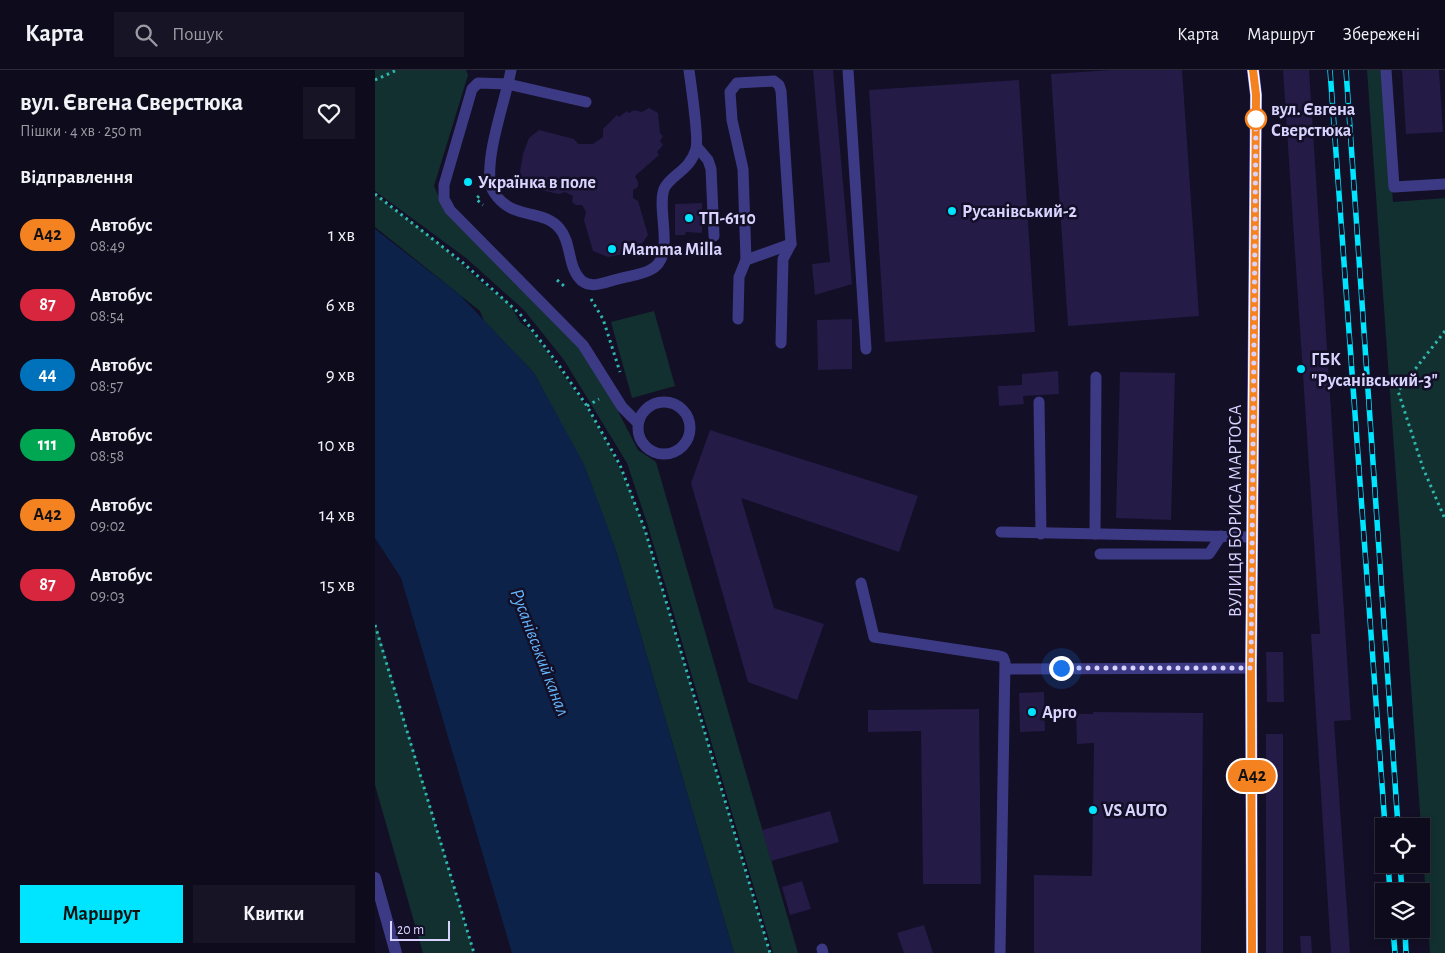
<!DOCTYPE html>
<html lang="uk">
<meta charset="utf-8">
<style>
:root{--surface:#0e0b1c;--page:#171425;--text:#f1f3f6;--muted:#9b9ba3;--line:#2e2b3b;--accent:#00e5ff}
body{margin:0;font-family:"Alegreya Sans",sans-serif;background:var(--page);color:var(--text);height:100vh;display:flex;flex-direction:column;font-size:19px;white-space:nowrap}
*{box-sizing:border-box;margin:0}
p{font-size:16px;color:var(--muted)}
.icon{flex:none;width:28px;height:28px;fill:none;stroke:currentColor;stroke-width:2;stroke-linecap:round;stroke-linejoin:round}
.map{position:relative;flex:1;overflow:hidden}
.details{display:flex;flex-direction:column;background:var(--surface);width:375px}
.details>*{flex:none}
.badge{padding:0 10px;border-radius:16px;font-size:18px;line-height:32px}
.tools{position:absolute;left:1000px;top:748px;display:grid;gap:10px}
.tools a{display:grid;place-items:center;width:55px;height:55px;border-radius:0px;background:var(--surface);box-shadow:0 2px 8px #0003,0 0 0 1px var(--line);font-size:25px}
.scale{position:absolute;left:15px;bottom:12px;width:60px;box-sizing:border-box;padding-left:5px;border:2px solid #d9d4ff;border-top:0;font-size:14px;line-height:18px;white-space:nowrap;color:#d9d4ff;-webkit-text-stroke:4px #130f26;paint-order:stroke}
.you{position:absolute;width:25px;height:25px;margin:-12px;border:4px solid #fff;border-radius:50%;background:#1a73e8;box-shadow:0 0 0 8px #1a73e833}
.map>.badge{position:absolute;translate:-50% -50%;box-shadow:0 0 0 2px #fff}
h2{padding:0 20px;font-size:19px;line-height:45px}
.round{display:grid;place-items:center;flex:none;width:52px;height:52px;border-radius:0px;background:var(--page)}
.overview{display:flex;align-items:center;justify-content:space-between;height:85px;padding:0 20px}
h1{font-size:24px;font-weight:600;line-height:38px}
.button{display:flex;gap:10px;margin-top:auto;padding:10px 20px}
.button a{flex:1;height:58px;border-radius:0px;background:var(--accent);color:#111;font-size:20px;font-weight:600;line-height:58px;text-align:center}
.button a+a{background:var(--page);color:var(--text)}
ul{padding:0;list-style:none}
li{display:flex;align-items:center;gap:15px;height:70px;padding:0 20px}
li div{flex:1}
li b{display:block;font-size:19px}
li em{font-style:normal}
li .badge{min-width:55px;font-weight:700;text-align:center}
header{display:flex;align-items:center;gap:30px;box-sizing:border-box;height:70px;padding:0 25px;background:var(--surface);border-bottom:1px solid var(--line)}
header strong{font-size:24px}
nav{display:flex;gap:28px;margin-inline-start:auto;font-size:18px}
.search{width:350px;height:45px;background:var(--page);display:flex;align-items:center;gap:12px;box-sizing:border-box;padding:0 18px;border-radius:0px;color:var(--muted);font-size:19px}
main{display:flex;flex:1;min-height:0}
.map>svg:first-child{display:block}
.green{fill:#12302f}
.water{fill:#0c2248}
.building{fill:#241b47}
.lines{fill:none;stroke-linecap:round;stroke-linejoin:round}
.path{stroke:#2fb8b0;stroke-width:3;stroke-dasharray:2.5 4;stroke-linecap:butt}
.service{stroke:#3d3a85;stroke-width:11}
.tertiary{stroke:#3d3a85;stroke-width:12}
.secondary{stroke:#6f6bff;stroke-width:12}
.rail-casing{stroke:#00e5ff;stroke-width:5.5}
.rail{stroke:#130f26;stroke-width:4;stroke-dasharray:11;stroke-linecap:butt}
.line-casing{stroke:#fff;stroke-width:11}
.line{stroke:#f58220;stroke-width:8}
.walk{stroke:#d9d4ff;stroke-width:5;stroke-dasharray:0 9}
.stop-dot{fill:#fff;stroke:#f58220;stroke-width:2.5}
.poi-dot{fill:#00e5ff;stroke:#130f26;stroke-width:2}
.labels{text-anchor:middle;stroke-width:5;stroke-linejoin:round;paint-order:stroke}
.stop-label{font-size:18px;font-weight:bold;fill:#d9d4ff;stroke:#130f26;text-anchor:start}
.poi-label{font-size:18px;font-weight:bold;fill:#d9d4ff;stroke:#130f26;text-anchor:start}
.street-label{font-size:18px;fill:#d9d4ff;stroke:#130f26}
.water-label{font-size:19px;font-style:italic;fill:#62b6ff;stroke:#130f26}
</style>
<header>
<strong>Карта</strong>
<div class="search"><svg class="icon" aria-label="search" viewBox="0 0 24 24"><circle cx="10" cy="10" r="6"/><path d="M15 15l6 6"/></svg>Пошук</div>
<nav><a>Карта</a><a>Маршрут</a><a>Збережені</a></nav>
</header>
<main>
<section class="details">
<div class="overview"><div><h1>вул. Євгена Сверстюка</h1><p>Пішки · 4 хв · 250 m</p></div><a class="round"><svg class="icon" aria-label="heart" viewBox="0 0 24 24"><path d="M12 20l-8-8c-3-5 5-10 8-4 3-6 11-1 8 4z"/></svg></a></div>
<h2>Відправлення</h2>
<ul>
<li><span class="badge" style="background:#f58220;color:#111">А42</span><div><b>Автобус</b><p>08:49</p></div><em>1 хв</em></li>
<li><span class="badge" style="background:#d7263d;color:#fff">87</span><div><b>Автобус</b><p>08:54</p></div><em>6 хв</em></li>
<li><span class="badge" style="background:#0072bc;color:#fff">44</span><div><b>Автобус</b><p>08:57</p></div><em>9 хв</em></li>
<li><span class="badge" style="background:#00a651;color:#fff">111</span><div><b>Автобус</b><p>08:58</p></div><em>10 хв</em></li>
<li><span class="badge" style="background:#f58220;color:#111">А42</span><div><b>Автобус</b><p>09:02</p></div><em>14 хв</em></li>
<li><span class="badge" style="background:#d7263d;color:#fff">87</span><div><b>Автобус</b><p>09:03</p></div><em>15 хв</em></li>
</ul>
<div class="button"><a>Маршрут</a><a>Квитки</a></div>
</section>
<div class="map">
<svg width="1070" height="883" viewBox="0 0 1070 883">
<rect width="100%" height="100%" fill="#130f26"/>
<g class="green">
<path d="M0,0H91L93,5L59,116L71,143L204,278L232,320L263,380L281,392L423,883H398L273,456L252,393L189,290L149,240L91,188L0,121Z"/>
<path d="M992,0H1008L1018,132L1070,128V883H1055Z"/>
<path d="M0,124L65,174L106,212L133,232L146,253L157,261L209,333L232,372L255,420L270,460L395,883H359L242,484L212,403L159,303L109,251L105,241L0,157Z"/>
<path d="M279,241L300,316L257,328L236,252Z"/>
<path d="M0,555L3,561L99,883H48L0,715Z"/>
</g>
<path class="water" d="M0,159L85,225L159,303L209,394L240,477L359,883H137L26,508L0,468Z"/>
<g class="building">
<path d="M438,0H458L477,214L440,225L437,194L455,192Z"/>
<path d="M737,0H807L824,246L693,256L676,4Z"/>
<path d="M908,0H934L976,650L959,651L975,883H956L936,564H945Z"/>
<path d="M1027,0H1064L1068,62L1031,64Z"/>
<path d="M644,10L660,262L510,272L494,20Z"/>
<path d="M274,38L283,43L285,63L288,66L285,71L288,75L282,82L284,85L260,106L263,112V117L258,120V128L263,131L273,165L264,178L249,184L233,187L218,181L209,150L211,142L207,135H201L197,132L198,126L190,122L184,124L151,117L145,102L148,84L154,68L164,60L199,69L203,74H218L228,67V59L242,45L244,47L252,41L254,43L259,40L267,42Z"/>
<path d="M327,133V163L311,162L310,165H300V134Z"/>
<path d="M477,249V299L443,300L442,250Z"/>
<path d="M683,301L684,324L648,326L649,334L624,336L623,316L647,315V304Z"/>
<path d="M745,302L800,303L796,450L741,448Z"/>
<path d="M335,360L543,426L524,482L366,428L399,538L449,554L422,630L373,612L316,413Z"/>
<path d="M891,582H908L909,632H892Z"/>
<path d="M669,622L670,661L645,662L644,623Z"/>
<path d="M604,639L606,814H548L546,661L493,662V640Z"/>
<path d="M718,642L828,643L826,883H659V805L717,806L719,673L702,674L701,644H718Z"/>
<rect x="891" y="664" width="17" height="219"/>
<path d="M455,741L464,772L396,791L387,760Z"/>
<path d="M427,811L436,839L415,845L407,817Z"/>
<path d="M549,855L558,883H529L522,863Z"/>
<path d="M925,866H936L937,883H926Z"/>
</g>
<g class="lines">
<g class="path">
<path d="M0,10L22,0"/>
<path d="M0,124L87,192L145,244L183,294L212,336L245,395L270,460L395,883"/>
<path d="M104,126L101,129L108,135"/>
<path d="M182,210L189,216"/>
<path d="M216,229L228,249L245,302"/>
<path d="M1070,261L1023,321L1048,398L1070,449"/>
<path d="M212,336L224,329"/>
<path d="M0,555L99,883"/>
</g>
<g class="service">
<path d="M136,0C130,32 112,79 115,111C116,123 127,134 138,139C154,146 173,144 185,159C197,173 192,198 207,211C217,219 231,212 243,209C253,206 266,205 275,200C302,188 281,141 289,119C295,105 315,101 321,79C324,67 316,16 314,0"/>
<path d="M473,0L491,279"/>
<path d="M1011,0L1019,117L1070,114"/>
<path d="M211,32L133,14L103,13L97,19L69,115V129L75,140L208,275L247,337L263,353"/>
<path d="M322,77L333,90L336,99L339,166"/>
<path d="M371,190L416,174"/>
<path d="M363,249L364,207L371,190L368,99L357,50L355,22L362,13L399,11L404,15L406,21L416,174L408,189L406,273"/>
<circle cx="289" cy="358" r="26"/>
<path d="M664,332L666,464"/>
<path d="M626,462L877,467"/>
<path d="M720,464L721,307"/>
<path d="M725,484H834L846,466"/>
<path d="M486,513L499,567L624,586L628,587L630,592L625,883"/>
<path d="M631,599L876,598"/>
<path d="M447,879L448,883"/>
</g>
<path class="tertiary" d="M0,808L21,883"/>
<path class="secondary" d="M877,883L876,598L881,25L878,0"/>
<g class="rail-casing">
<g id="rail">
<path d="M955,0L1010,756"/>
<path d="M971,0L1023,756"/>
<path d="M1013,794L1015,821"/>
<path d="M1025,794L1027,821"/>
<path d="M1018,859L1020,883"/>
<path d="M1030,859L1031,883"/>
</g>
</g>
<use href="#rail" class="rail"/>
</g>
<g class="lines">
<g class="line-casing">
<path id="line" d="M877,883L876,598L881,25L878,0"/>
</g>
<use href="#line" class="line"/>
<path class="walk" d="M686,598H876L881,45V49"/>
</g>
<circle class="stop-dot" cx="881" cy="49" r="10"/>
<g class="poi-dot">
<circle cx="93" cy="112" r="5"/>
<circle cx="577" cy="141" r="5"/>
<circle cx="314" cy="148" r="5"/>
<circle cx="237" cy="179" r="5"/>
<circle cx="926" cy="299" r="5"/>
<circle cx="657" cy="642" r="5"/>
<circle cx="718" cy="740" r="5"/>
</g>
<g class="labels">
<g class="stop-label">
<text x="896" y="45">вул. Євгена<tspan x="896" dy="21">Сверстюка</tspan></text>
</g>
<g class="poi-label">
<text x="103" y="118">Українка в поле</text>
<text x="587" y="147">Русанівський-2</text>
<text x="324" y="154">ТП-6110</text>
<text x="247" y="185">Mamma Milla</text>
<text x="936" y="295">ГБК<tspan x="936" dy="21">"Русанівський-3"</tspan></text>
<text x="667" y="648">Арго</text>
<text x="728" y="746">VS AUTO</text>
</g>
<g class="street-label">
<text transform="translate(860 441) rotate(-90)" y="6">ВУЛИЦЯ БОРИСА МАРТОСА</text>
</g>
<g class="water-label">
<text transform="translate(166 582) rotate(69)" y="7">Русанівський канал</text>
</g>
</g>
</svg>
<div class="tools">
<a><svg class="icon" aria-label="locate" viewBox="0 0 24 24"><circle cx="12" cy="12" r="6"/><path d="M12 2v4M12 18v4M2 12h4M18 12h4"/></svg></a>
<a><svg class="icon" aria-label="layers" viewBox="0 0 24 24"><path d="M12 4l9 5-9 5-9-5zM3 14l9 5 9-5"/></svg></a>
</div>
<div class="scale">20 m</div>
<div class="you" style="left:686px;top:598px"></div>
<b class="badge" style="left:877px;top:706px;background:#f58220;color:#111">А42</b>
</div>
</main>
